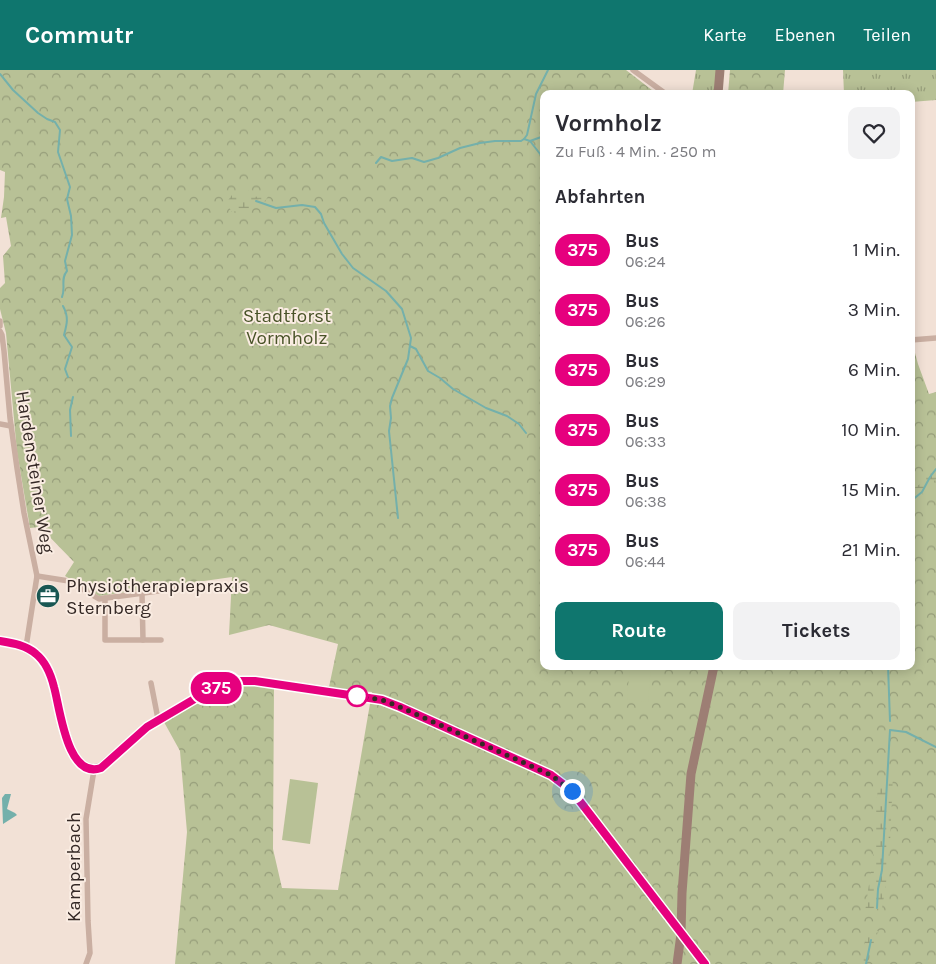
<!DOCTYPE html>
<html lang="de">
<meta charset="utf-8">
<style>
:root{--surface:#fff;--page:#f2f2f3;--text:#2b2b33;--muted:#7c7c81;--accent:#0f766e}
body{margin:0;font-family:Karla,sans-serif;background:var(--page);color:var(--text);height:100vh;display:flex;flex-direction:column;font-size:19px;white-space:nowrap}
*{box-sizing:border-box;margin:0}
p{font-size:16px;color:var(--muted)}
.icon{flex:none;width:28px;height:28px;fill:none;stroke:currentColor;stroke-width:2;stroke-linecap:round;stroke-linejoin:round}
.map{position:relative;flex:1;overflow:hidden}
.details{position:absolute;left:540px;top:20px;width:375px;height:580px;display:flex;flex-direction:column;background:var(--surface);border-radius:10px;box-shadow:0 2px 12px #0003}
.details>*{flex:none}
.badge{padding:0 10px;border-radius:16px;font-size:18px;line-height:32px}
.you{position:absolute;width:25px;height:25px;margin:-12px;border:4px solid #fff;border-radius:50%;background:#1a73e8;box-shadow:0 0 0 8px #1a73e833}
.map>.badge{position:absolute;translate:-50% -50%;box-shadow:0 0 0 2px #fff}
h2{padding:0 15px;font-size:19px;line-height:45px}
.round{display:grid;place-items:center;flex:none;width:52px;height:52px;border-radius:10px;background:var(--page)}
.summary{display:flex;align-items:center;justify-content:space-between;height:85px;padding:0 15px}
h1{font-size:24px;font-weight:700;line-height:38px}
.button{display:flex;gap:10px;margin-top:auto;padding:10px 15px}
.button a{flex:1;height:58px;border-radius:10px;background:var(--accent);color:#fff;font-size:20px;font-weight:700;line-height:58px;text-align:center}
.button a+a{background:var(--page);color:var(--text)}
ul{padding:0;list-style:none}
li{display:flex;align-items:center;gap:15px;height:60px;padding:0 15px}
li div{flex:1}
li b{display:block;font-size:19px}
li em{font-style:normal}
li .badge{min-width:55px;font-weight:700;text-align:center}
header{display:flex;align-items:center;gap:30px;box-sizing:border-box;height:70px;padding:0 25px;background:var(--accent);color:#fff}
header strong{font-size:24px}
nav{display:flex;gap:28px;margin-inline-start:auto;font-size:18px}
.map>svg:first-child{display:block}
.grass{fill:url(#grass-tufts)}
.forest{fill:url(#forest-crowns)}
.wetland{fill:url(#wetland-marsh)}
.garden{fill:#b8c196}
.water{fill:#74b0ab}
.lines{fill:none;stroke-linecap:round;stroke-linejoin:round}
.stream{stroke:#74b0ab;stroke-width:2}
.street{stroke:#caafa2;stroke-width:5.5}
.secondary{stroke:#9d7e74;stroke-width:9}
.line-casing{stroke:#fff;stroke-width:11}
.line{stroke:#e6007e;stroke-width:8}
.walk{stroke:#342825;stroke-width:5;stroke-dasharray:0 9}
.stop-dot{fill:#fff;stroke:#e6007e;stroke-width:2.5}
.labels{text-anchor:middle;stroke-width:4;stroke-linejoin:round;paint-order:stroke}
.park-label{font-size:19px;fill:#495328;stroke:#faece2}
.street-label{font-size:19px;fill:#342825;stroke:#faece2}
.poi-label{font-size:19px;fill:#342825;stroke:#faece2;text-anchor:start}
</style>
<header>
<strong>Commutr</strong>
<nav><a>Karte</a><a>Ebenen</a><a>Teilen</a></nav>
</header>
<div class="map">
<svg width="936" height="894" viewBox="0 0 936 894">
<defs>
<pattern id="grass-tufts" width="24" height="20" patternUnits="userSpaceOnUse" patternTransform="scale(1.25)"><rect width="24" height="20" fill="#b8c196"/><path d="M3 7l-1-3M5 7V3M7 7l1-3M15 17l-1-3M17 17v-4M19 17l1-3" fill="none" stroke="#969d7a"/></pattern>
<pattern id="forest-crowns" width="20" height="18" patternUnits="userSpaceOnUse" patternTransform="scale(1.25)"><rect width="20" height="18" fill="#b8c196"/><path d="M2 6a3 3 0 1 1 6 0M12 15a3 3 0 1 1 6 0" fill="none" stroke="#969d7a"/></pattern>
<pattern id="wetland-marsh" width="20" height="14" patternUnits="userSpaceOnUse" patternTransform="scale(1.25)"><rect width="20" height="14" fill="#b8c196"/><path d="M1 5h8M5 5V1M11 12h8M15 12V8" fill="none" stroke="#969d7a"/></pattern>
</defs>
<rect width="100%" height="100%" fill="#f2e1d6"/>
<g class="grass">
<path d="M696,0H717L714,24H692Z"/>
<path d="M843,0H936V30L911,32V24H844Z"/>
</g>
<g class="forest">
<path d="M0,0H626L657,24H544V596H911V268L918,294L929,324L936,322V894H175L187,762L180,681L164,652L228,616L249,614L274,617L273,779L282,818L338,820L372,622L329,617L338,574L269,555L229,565L232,507L99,526L65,506L74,492L40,457L30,458L17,382L6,263L0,239V218L5,213L3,186L11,176L6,147L1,148L4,127L5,102L0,100Z"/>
<path d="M730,0H785L783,24H728Z"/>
</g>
<g class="wetland">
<path d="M379,84L374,95H362L371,85Z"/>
<path d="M252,120L253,127L269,125L265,131L259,129L247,144L245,139L232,142L226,133L232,125Z"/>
<path d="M936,393V409L911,436L913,419L920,414Z"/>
<path d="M893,704L889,797L882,838L865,842L876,766L874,748L878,719Z"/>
<path d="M867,861H878L872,884L866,894H861Z"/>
</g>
<g class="garden">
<path d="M630,596H651L648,632L627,629Z"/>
<path d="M290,709L318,713L310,774L282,770Z"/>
</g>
<path class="water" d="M5,724H11L7,739L15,743L17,745L3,754L2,728Z"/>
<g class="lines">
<g class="stream">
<path d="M0,4L13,20L38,43L47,49L55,52L60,60L58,82L70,117L67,129L71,146L72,165L65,191L67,201C60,209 66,218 62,227"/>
<path d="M524,69L527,65L536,24L548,0"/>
<path d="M530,71L544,66"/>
<path d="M376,93L381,87L392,91L412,88L424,92L438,88L460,78L480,73L495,71H521L524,69L530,71L544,89"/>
<path d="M256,131L276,138L302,135L315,137L321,144L324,153L342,184L353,198L386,221L402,239L411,268L408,289L392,328L390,336L391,348L389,361L398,448"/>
<path d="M63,236C69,247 67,254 64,265L72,277L65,299L68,307"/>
<path d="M410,276L416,279L428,301L440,308L453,319L486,338L507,346L519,354L526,363"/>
<path d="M71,366L70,340L73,327"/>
<path d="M543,383L544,389"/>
<path d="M911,431L922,422L930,407L936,399"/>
<path d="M888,596L890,651"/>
<path d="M877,838L878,819L882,800L890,660L906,662L936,677"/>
<path d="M866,894L871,870"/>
</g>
<g class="street">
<path d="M633,0L666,24"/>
<path d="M0,251V256"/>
<path d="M0,261L2,265L4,281L10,348L17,398L24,443L37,506L26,577"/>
<path d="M911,270L936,268"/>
<path d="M0,354L11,356"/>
<path d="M37,506L69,511L99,529L195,516"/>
<path d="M105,528V570H143L142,524"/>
<path d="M143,570H161"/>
<path d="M151,613L158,649"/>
<path d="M86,894L90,883L88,851L86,749L94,700"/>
</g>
<g class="secondary">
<path d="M718,24L720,0"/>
<path d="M0,571C12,573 26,575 36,584C46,592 51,605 54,617C60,637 68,710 101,697L147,657L203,624L234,611H255L356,625L382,630L400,637L540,700L551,705L572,721L705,894"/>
<path d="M677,894L681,864L682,823L691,704L714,596"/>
</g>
</g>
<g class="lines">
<g class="line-casing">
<path id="line" d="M0,571C12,573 26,575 36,584C46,592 51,605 54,617C60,638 67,710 101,698L147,657L203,624L234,611H255L356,626L382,630L400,637L540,700L551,705L572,721L705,894"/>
</g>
<use href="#line" class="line"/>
<path class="walk" d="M357,626L382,630L400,637L540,700L551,705L572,721"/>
</g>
<defs>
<g id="office-disc" transform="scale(1.25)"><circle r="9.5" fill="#195753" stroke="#faece2"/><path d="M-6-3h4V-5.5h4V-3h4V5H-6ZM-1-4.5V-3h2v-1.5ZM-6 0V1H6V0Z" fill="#fff"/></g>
</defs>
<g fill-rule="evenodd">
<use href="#office-disc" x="48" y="526"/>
</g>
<circle class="stop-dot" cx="357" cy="626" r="10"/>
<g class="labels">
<g class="park-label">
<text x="287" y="252">Stadtforst<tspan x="287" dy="22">Vormholz</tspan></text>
</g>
<g class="street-label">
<text transform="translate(36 402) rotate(81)" y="7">Hardensteiner Weg</text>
<text transform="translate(73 797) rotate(-90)" y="7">Kamperbach</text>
</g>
<g class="poi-label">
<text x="66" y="522">Physiotherapiepraxis<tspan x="66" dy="22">Sternberg</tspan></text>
</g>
</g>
</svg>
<div class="you" style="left:572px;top:721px"></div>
<b class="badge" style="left:216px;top:618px;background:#e6007e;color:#fff">375</b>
<section class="details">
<div class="summary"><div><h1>Vormholz</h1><p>Zu Fuß · 4 Min. · 250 m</p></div><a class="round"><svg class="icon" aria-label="heart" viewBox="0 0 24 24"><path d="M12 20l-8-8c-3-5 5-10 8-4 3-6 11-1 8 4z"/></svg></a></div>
<h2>Abfahrten</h2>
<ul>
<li><span class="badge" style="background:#e6007e;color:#fff">375</span><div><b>Bus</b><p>06:24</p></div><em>1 Min.</em></li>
<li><span class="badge" style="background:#e6007e;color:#fff">375</span><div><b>Bus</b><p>06:26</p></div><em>3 Min.</em></li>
<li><span class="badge" style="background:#e6007e;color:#fff">375</span><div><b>Bus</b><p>06:29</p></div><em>6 Min.</em></li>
<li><span class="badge" style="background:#e6007e;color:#fff">375</span><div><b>Bus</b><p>06:33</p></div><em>10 Min.</em></li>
<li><span class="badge" style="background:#e6007e;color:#fff">375</span><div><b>Bus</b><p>06:38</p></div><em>15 Min.</em></li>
<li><span class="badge" style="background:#e6007e;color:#fff">375</span><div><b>Bus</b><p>06:44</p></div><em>21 Min.</em></li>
</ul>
<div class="button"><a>Route</a><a>Tickets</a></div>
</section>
</div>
